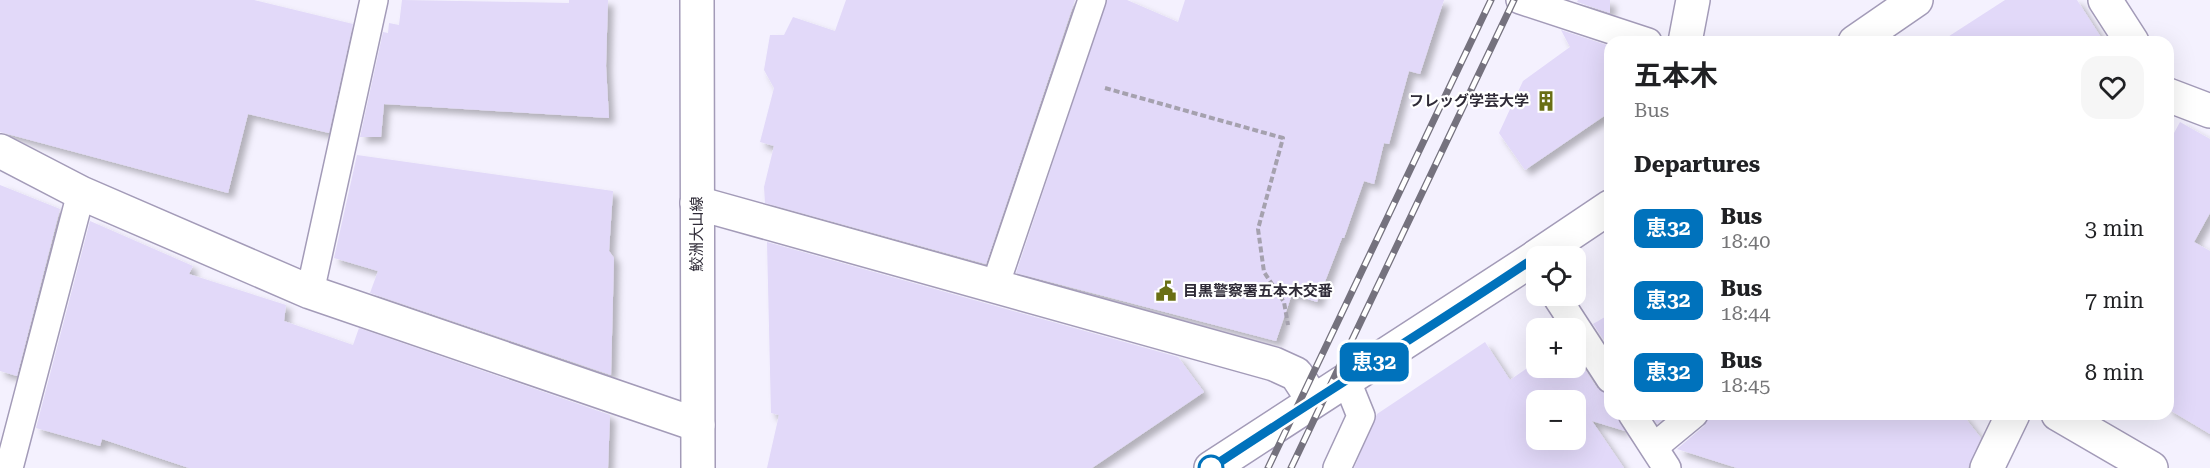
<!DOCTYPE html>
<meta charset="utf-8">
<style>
:root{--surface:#fff;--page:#f6f6f6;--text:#202124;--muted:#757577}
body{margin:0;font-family:"Roboto Serif","Noto Sans JP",serif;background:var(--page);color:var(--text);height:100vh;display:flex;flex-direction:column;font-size:22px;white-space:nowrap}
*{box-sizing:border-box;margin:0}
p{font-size:20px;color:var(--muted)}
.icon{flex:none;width:33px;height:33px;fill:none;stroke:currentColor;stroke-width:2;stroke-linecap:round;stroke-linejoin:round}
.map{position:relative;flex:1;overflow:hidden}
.panel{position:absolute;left:1604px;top:36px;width:570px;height:384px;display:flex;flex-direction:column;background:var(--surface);border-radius:18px;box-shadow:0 6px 24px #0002}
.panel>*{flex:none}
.badge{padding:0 12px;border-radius:9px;font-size:21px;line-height:39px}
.fabs{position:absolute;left:1526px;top:246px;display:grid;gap:12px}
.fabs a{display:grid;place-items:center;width:60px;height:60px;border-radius:12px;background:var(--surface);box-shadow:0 6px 24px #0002;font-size:30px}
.map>.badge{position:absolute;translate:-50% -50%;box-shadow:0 0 0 3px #fff}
h2{padding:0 30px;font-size:22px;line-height:54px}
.round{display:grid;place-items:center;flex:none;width:63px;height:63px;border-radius:18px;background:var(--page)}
.head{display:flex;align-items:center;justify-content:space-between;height:102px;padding:0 30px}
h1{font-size:28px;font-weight:700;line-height:45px}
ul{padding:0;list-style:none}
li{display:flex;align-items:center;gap:18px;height:72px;padding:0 30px}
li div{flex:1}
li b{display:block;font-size:22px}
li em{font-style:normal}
li .badge{min-width:66px;font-weight:700;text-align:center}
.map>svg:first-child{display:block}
.building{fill:#e2d9f9;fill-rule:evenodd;filter:url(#shadow)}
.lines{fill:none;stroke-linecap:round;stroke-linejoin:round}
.service-casing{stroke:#a39bb8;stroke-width:30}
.minor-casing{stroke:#a39bb8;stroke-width:36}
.secondary-casing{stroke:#a39bb8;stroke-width:36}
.path{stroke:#a5a1ae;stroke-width:4;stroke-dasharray:6 3;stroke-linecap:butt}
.service{stroke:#fff;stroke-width:27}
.minor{stroke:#fff;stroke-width:33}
.secondary{stroke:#fff;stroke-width:33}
.rail-casing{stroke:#75727e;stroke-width:7}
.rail{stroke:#fff;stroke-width:4.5;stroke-dasharray:14;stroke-linecap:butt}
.line-casing{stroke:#fff;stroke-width:14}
.line{stroke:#0072bc;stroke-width:9}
.stop-dot{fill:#fff;stroke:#0072bc;stroke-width:3}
.labels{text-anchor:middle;stroke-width:4.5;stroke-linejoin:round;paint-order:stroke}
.poi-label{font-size:15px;font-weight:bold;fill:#2f2b37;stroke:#fff;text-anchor:end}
.street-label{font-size:15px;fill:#2f2b37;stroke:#fff}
</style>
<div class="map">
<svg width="2210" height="468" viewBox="0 0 2210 468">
<defs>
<filter id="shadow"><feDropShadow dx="5.5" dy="5.5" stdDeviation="3" flood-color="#0004"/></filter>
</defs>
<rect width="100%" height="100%" fill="#f4f1fe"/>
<g class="building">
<path d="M0,0H254L353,24L329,133L248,114L228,193L0,132Z"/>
<path d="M402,0L569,3V0H608L606,66L609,118L384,104L381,137H360L383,32L388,33L389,23L399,25Z"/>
<path d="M846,0H1075L986,264L765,203L764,187L774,146L760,142L774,88L764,70L770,35H784L793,17L835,31Z"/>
<path d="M1107,0H1127L1178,22L1185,0H1444L1420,74L1409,71L1389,144L1384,143L1374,184L1364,181L1344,238H1342L1317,302L1292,294L1276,341L1016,273Z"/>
<path d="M1578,0H1610V13L1577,2Z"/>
<path d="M2005,0H2077L2104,42H1940Z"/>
<path d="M1561,30L1610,46V112L1525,170L1499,133L1523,81L1570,47Z"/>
<path d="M2180,122L2210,139V213L2194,242L2210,251V434L2168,409V144Z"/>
<path d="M357,155L613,191L609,251L614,258L611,375L370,293L378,271L334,258Z"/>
<path d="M0,185L60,209L17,376L0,371Z"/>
<path d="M90,221L193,266L189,274L286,305L284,321L353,345L359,328L610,415L608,468H189L102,439L100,446L36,428Z"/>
<path d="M767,242L1178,357L1204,392L1092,468H767L779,415L771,413Z"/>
<path d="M1610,314V349L1593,324Z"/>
<path d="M1485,342L1510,380L1536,362V368H1575V354L1597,388L1610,395V414H1616L1625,431L1592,421L1624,468H1354L1377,414ZM1536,400H1575V440H1536Z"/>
<path d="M1651,414H1669L1657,424Z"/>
<path d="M1709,414H1962L1981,438L1968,468H1737L1677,449L1704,426Z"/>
</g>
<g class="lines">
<g class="service-casing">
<g id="service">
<path d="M1520,0L1648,42"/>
<path d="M995,286L1092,0"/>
<path d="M310,292L374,0"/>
<path d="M1556,296L1610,379"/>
<path d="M1632,414L1667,468"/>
<path d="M1654,447L1694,414"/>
<path d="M9,468L81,193"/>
<path d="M1337,468L1361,416L1346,379"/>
</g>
</g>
<g class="minor-casing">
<g id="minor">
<path d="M2105,0L2132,42"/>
<path d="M1685,42L1693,0"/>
<path d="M2168,95L2210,111"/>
<path d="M0,151L81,193L310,292L698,425"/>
<path d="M697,203L1274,364L1296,374L1313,400"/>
<path d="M2058,414L2151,468"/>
<path d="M1987,468L2013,414"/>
</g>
</g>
<g class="secondary-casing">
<g id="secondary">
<path d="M697,0L698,468"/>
<path d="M1855,42L1916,0"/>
<path d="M1537,256L1610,207"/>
<path d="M1211,468L1536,257"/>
</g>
</g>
<path class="path" d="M1105,88L1283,138L1258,229L1264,272L1284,302L1288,325"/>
<use href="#service" class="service"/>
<use href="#minor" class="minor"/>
<use href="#secondary" class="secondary"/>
<g class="rail-casing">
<g id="rail">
<path d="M1268,468L1491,0"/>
<path d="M1291,468L1514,0"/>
</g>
</g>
<use href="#rail" class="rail"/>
</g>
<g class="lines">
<g class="line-casing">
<path id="line" d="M1211,468C1319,396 1429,329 1536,257"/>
</g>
<use href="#line" class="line"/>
</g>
<defs>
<g id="building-bare" transform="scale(1.62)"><path d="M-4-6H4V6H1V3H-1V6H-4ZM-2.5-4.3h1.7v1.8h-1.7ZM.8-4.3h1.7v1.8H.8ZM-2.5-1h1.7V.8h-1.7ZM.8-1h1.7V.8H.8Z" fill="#696f15" stroke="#fff" stroke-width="2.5" paint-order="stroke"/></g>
<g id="civic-bare" transform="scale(1.62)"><path d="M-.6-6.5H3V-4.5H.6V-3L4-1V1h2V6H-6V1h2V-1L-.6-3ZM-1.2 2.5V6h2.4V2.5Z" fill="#696f15" stroke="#fff" stroke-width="2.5" paint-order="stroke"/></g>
</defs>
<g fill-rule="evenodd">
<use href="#building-bare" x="1546" y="101"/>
<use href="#civic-bare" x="1166" y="291"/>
</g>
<circle class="stop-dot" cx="1211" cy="468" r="12"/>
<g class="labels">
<g class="poi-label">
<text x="1529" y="106">フレッグ学芸大学</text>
<text x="1183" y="296" text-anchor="start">目黒警察署五本木交番</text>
</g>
<g class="street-label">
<text transform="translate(697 234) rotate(-90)" y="5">鮫洲大山線</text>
</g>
</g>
</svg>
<div class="fabs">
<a><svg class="icon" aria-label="locate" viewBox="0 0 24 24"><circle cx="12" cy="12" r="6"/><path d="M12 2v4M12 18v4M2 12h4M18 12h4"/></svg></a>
<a>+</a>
<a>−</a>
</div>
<b class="badge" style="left:1374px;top:362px;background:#0072bc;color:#fff">恵32</b>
<section class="panel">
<div class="head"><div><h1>五本木</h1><p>Bus</p></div><a class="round"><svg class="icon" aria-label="heart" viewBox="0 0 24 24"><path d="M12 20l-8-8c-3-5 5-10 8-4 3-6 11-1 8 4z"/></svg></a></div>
<h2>Departures</h2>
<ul>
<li><span class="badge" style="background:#0072bc;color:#fff">恵32</span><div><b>Bus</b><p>18:40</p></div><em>3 min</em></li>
<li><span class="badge" style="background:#0072bc;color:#fff">恵32</span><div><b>Bus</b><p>18:44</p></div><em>7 min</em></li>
<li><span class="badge" style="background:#0072bc;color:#fff">恵32</span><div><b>Bus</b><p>18:45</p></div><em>8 min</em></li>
</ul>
</section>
</div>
